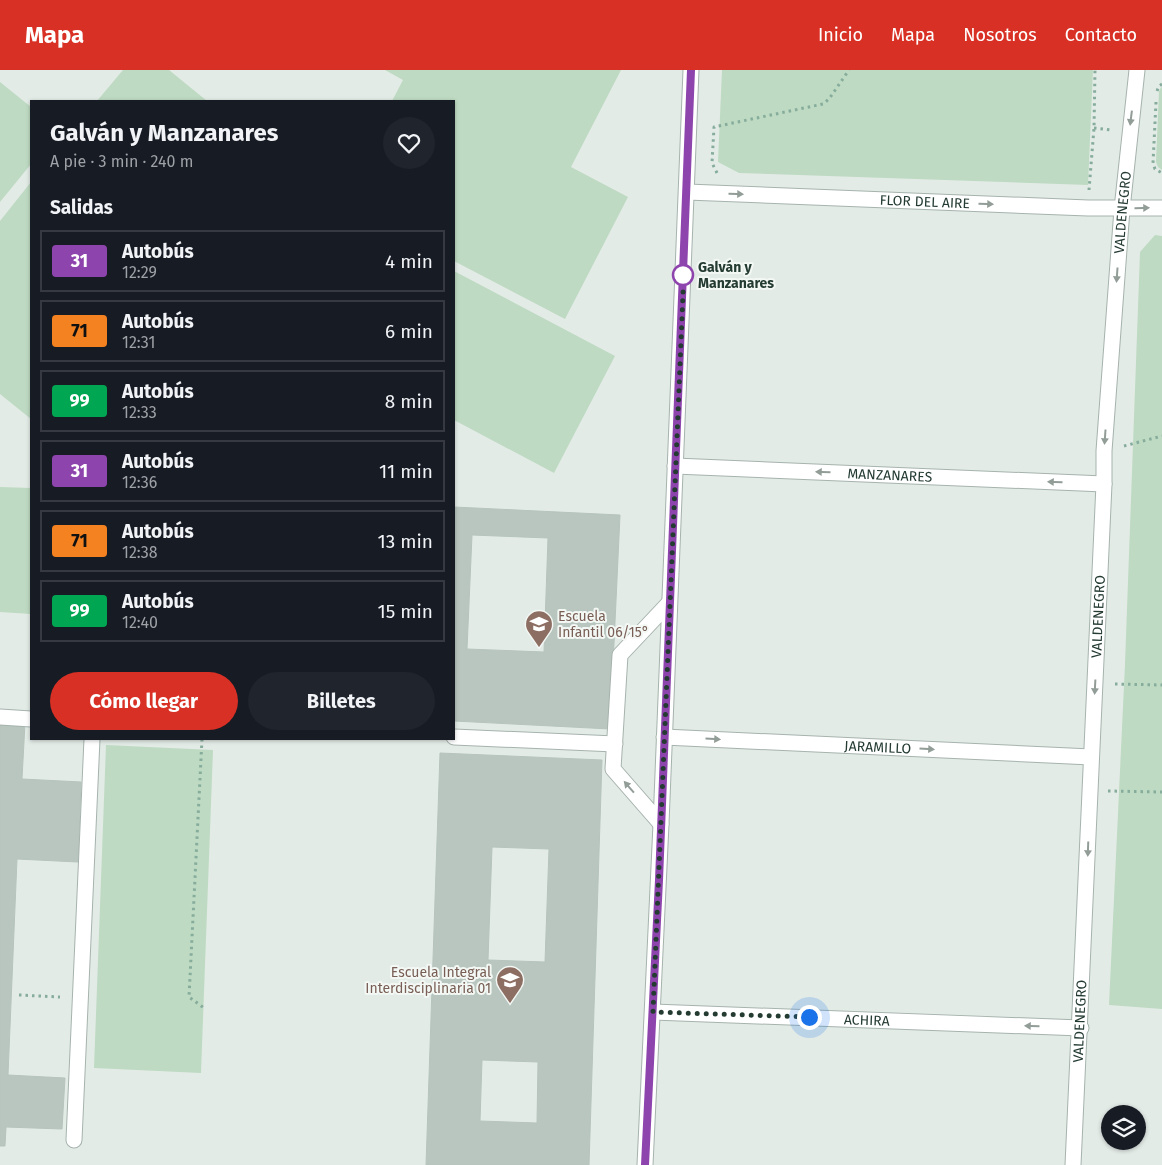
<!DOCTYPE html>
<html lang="es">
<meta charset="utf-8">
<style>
:root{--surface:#171b24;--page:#20242c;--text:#f1f3f6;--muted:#9ea1a6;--line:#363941;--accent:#d93025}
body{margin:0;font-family:"Fira Sans",sans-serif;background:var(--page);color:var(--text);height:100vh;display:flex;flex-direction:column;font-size:19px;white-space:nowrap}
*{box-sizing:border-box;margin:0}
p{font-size:16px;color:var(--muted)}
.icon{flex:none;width:28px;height:28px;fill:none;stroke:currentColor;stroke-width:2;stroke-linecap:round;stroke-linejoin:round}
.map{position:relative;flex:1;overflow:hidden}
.panel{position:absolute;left:30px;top:30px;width:425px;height:640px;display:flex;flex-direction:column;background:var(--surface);border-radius:0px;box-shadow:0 1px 4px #0004}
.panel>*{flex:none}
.badge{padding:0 10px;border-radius:4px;font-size:18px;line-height:32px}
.fabs{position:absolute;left:1101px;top:1035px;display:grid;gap:10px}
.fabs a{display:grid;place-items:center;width:45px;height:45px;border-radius:50%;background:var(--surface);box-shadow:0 1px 4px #0004;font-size:25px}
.you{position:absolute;width:25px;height:25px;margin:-12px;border:4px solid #fff;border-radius:50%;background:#1a73e8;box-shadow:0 0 0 8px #1a73e833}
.map>.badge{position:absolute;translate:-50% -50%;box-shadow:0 0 0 2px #fff}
h2{padding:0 20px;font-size:19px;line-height:45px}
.round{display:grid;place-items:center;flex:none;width:52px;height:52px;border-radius:26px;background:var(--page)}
.overview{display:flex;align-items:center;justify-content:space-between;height:85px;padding:0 20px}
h1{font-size:24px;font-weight:700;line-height:38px}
.action{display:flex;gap:10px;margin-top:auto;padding:10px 20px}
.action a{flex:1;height:58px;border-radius:30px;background:var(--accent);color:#fff;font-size:20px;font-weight:700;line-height:58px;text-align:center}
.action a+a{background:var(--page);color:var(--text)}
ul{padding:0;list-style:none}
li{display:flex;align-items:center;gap:15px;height:62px;margin:0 10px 8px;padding:0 10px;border:2px solid var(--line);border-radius:0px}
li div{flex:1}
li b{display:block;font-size:19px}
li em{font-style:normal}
li .badge{min-width:55px;font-weight:700;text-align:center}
header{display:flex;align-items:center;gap:30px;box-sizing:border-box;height:70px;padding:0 25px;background:var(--accent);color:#fff}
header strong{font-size:24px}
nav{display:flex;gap:28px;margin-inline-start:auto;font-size:18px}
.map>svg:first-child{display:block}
.green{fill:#bedac2}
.building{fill:#b8c6bf;stroke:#b6c4bd;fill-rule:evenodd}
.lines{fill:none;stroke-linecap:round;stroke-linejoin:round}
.minor-casing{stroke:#a6b3ad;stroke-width:17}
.path{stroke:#86ac9c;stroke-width:3;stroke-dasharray:2.5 4;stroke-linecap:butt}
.minor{stroke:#fff;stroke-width:15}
.oneway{fill:#929d98}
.line-casing{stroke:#fff;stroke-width:11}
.line{stroke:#8e44ad;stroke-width:8}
.walk{stroke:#243b32;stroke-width:5;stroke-dasharray:0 9}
.stop-dot{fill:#fff;stroke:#8e44ad;stroke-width:2.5}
.labels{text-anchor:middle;stroke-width:4;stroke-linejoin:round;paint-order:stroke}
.street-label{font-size:14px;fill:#243b32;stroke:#f3f8f5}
.stop-label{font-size:14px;font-weight:bold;fill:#243b32;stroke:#f3f8f5;text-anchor:start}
.education-label{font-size:14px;fill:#785e54;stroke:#f3f8f5;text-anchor:start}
</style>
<header>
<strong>Mapa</strong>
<nav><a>Inicio</a><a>Mapa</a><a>Nosotros</a><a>Contacto</a></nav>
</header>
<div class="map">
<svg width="1162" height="1095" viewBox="0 0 1162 1095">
<rect width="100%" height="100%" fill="#e3ebe7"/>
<g class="green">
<path d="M123,0H169L207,31H97Z"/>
<path d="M385,0H621L571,97L628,127L565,249L454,191V31H392L403,10Z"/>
<path d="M722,0H1093L1088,115L739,103L718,92Z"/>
<path d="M0,12L31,37V94L0,132Z"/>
<path d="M1162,16V100L1158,97L1156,92L1159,21Z"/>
<path d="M31,112V349L0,324V151Z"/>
<path d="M1155,165L1162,166V939L1109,935L1125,594L1140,182Z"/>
<path d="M454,201L615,286L554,403L454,350Z"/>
<path d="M0,417L31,418V544L0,542Z"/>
<path d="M106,675L213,680L201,1003L94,998Z"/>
</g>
<g class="building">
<path d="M454,437L620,445L610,659L454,651ZM472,465L548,468L544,582L467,579Z"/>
<path d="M0,652L25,653L22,709L81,712L78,792L17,789L8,1005L65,1008L62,1059L6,1057L5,1076H0Z"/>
<path d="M440,683L602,690L589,1095H426ZM492,777L549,779L545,892L488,890ZM482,990L538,992L537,1053L480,1051Z"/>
</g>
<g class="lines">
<g class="minor-casing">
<g id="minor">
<path id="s1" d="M687,122L1088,138H1162"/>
<path id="s2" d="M675,396L1104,414"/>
<path d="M0,647L31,649"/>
<path d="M454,667L615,674"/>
<path id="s3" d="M664,667L1091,687"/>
<path d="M661,754L613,699L620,585L669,533"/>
<path id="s4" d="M653,942L1081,958"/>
<path d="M74,1070L92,669"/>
<path d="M645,1095L661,754L691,0"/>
<path id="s5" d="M1073,1095L1104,414V381L1122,139L1137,0"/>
</g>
</g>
<g class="path">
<path d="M1157,21L1159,16L1162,14"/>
<path d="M1156,32L1153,93L1155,99L1162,103"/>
<path d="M1094,58L1111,60"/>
<path d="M717,103L712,93L714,57L823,34L829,29L849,0"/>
<path d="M1089,120L1094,58L1095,0"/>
<path d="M1124,376L1162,366"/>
<path d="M1115,614L1162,615"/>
<path d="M202,669L189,927L204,938"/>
<path d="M1108,721L1162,722"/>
<path d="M19,925L60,927"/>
</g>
<use href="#minor" class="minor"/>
</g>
<defs><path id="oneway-solid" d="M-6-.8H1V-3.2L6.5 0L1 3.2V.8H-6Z" transform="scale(1.25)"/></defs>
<g class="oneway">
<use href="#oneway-solid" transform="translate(1131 48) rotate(97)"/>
<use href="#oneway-solid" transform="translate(736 124) rotate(2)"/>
<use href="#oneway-solid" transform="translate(986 134) rotate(2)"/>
<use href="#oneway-solid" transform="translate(1142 138) rotate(-1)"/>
<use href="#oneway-solid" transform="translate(1117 205) rotate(94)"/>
<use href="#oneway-solid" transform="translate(1105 367) rotate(94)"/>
<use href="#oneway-solid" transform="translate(823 402) rotate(-178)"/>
<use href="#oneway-solid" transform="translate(1055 412) rotate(-178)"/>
<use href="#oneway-solid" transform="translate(1095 617) rotate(93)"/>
<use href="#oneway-solid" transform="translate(713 669) rotate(3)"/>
<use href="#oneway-solid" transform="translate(927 679) rotate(3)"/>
<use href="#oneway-solid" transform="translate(629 717) rotate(-131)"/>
<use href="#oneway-solid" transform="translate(1088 779) rotate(92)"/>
<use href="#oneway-solid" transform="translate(1032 956) rotate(-178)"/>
</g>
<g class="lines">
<g class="line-casing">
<path id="line" d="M645,1095L659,810L691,0"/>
</g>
<use href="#line" class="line"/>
<path class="walk" d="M683,205L684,200L653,942L809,947"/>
</g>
<defs>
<g id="school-pin" transform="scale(1.4375)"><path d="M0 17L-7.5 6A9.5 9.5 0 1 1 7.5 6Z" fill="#8d6e63" stroke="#f3f8f5"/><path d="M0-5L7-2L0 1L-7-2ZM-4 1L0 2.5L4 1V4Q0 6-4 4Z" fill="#fff"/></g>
</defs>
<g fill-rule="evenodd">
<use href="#school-pin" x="539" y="554"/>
<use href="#school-pin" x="510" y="910"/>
</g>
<circle class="stop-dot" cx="683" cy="205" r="10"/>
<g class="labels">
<g class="street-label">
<text dy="5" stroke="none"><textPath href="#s1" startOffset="238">FLOR DEL AIRE</textPath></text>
<text dy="5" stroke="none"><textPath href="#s5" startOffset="954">VALDENEGRO</textPath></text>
<text dy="5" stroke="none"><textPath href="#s2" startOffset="215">MANZANARES</textPath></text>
<text dy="5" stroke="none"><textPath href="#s5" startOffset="549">VALDENEGRO</textPath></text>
<text dy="5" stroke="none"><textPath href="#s3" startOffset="214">JARAMILLO</textPath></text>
<text dy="5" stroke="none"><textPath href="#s4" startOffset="214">ACHIRA</textPath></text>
<text dy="5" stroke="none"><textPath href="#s5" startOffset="144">VALDENEGRO</textPath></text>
</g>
<g class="stop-label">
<text x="698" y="202">Galván y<tspan x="698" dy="16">Manzanares</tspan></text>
</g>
<g class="education-label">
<text x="558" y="551">Escuela<tspan x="558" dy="16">Infantil 06/15°</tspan></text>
<text x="491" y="907" text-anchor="end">Escuela Integral<tspan x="491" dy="16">Interdisciplinaria 01</tspan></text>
</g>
</g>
</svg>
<div class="fabs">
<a><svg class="icon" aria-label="layers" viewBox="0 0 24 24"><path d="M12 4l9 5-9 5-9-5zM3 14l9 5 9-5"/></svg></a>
</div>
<div class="you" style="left:809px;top:947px"></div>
<section class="panel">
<div class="overview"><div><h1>Galván y Manzanares</h1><p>A pie · 3 min · 240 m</p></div><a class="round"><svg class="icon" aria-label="heart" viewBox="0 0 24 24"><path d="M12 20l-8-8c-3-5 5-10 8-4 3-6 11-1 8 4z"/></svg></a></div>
<h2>Salidas</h2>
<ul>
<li><span class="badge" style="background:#8e44ad;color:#fff">31</span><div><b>Autobús</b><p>12:29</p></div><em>4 min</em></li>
<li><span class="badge" style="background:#f58220;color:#111">71</span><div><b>Autobús</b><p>12:31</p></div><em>6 min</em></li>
<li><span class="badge" style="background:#00a651;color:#fff">99</span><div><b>Autobús</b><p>12:33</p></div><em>8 min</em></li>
<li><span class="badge" style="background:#8e44ad;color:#fff">31</span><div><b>Autobús</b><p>12:36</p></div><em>11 min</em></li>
<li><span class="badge" style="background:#f58220;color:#111">71</span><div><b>Autobús</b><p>12:38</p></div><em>13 min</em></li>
<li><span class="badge" style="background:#00a651;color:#fff">99</span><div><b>Autobús</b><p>12:40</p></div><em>15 min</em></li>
</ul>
<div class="action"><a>Cómo llegar</a><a>Billetes</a></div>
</section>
</div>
